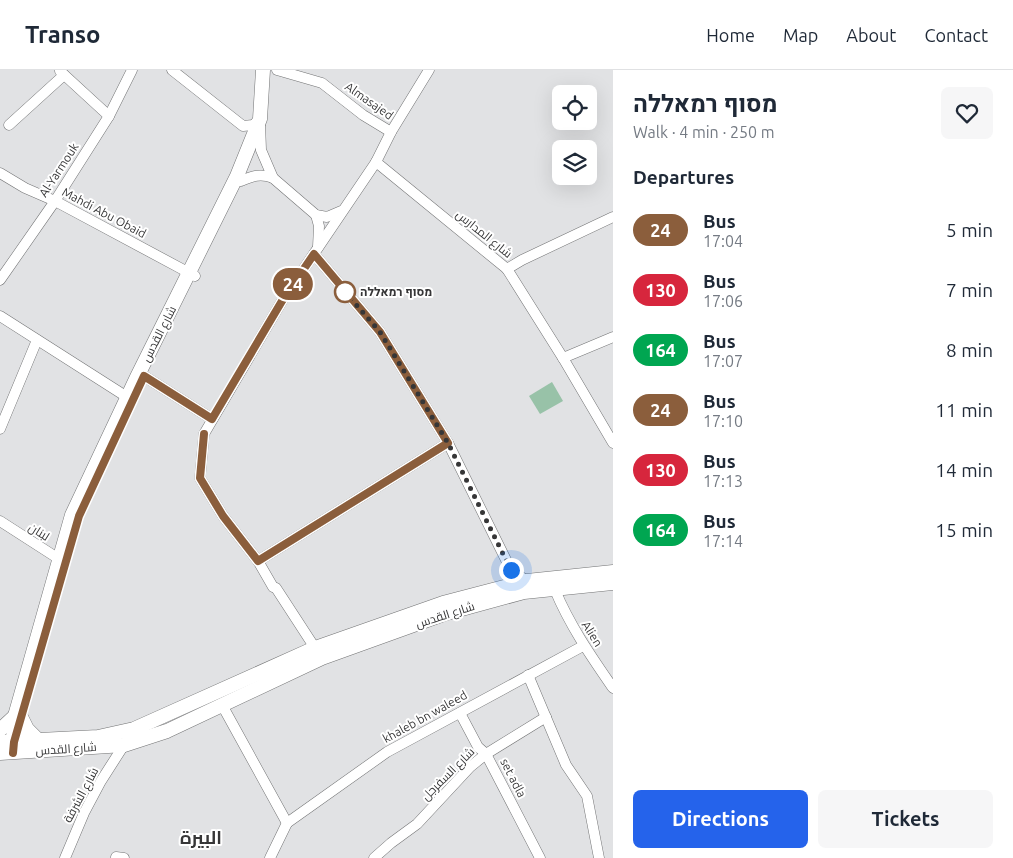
<!DOCTYPE html>
<meta charset="utf-8">
<style>
:root{--surface:#fff;--page:#f6f6f7;--text:#1f2937;--muted:#747a83;--line:#e0e1e3;--accent:#2563eb}
body{margin:0;font-family:Ubuntu,Cairo,Heebo,sans-serif;background:var(--page);color:var(--text);height:100vh;display:flex;flex-direction:column;font-size:19px;white-space:nowrap}
*{box-sizing:border-box;margin:0}
p{font-size:16px;color:var(--muted)}
.icon{flex:none;width:28px;height:28px;fill:none;stroke:currentColor;stroke-width:2;stroke-linecap:round;stroke-linejoin:round}
.map{position:relative;flex:1;overflow:hidden}
.side{display:flex;flex-direction:column;background:var(--surface);width:400px}
.side>*{flex:none}
.badge{padding:0 10px;border-radius:16px;font-size:18px;line-height:32px}
.tools{position:absolute;left:552px;top:15px;display:grid;gap:10px}
.tools a{display:grid;place-items:center;width:45px;height:45px;border-radius:8px;background:var(--surface);box-shadow:0 5px 20px #0002;font-size:25px}
.you{position:absolute;width:25px;height:25px;margin:-12px;border:4px solid #fff;border-radius:50%;background:#1a73e8;box-shadow:0 0 0 8px #1a73e833}
.map>.badge{position:absolute;translate:-50% -50%;box-shadow:0 0 0 2px #fff}
h2{padding:0 20px;font-size:19px;line-height:45px}
.round{display:grid;place-items:center;flex:none;width:52px;height:52px;border-radius:8px;background:var(--page)}
.headline{display:flex;align-items:center;justify-content:space-between;height:85px;padding:0 20px}
h1{font-size:24px;font-weight:700;line-height:38px}
.cta{display:flex;gap:10px;margin-top:auto;padding:10px 20px}
.cta a{flex:1;height:58px;border-radius:8px;background:var(--accent);color:#fff;font-size:20px;font-weight:700;line-height:58px;text-align:center}
.cta a+a{background:var(--page);color:var(--text)}
ul{padding:0;list-style:none}
li{display:flex;align-items:center;gap:15px;height:60px;padding:0 20px}
li div{flex:1}
li b{display:block;font-size:19px}
li em{font-style:normal}
li .badge{min-width:55px;font-weight:700;text-align:center}
header{display:flex;align-items:center;gap:30px;box-sizing:border-box;height:70px;padding:0 25px;background:var(--surface);border-bottom:1px solid var(--line)}
header strong{font-size:24px}
nav{display:flex;gap:28px;margin-inline-start:auto;font-size:18px}
main{display:flex;flex:1;min-height:0}
.map>svg:first-child{display:block}
.green{fill:#98c2a8}
.lines{fill:none;stroke-linecap:round;stroke-linejoin:round}
.street-casing{stroke:#727374;stroke-width:11}
.secondary-casing{stroke:#727374;stroke-width:15}
.street{stroke:#fff;stroke-width:10}
.secondary{stroke:#fff;stroke-width:14}
.line-casing{stroke:#fff;stroke-width:11}
.line{stroke:#8b5e3c;stroke-width:8}
.walk{stroke:#363637;stroke-width:5;stroke-dasharray:0 9}
.stop-dot{fill:#fff;stroke:#8b5e3c;stroke-width:2.5}
.labels{text-anchor:middle;stroke-width:4;stroke-linejoin:round;paint-order:stroke}
.street-label{font-size:12px;fill:#363637;stroke:#fff}
.stop-label{font-size:12px;font-weight:bold;fill:#363637;stroke:#fff;text-anchor:start}
.district-label{font-size:18px;font-weight:bold;fill:#363637;stroke:#fff}
</style>
<header>
<strong>Transo</strong>
<nav><a>Home</a><a>Map</a><a>About</a><a>Contact</a></nav>
</header>
<main>
<div class="map">
<svg width="613" height="788" viewBox="0 0 613 788">
<rect width="100%" height="100%" fill="#e1e2e4"/>
<path class="green" d="M552,312L563,331L540,344L529,326Z"/>
<g class="lines">
<g class="street-casing">
<g id="street">
<path d="M172,0L243,56L253,55L260,49"/>
<path d="M277,0L322,13L363,45L391,62"/>
<path d="M60,1L109,46"/>
<path d="M260,53L261,80L273,108L316,145L327,147L341,141"/>
<path d="M9,55L64,5"/>
<path d="M376,92L507,199L522,190L613,147"/>
<path d="M0,103L25,118L55,131L195,206"/>
<path d="M241,111C252,106 261,103 273,108"/>
<path d="M316,145L319,156L318,177"/>
<path d="M314,184L380,262L448,373L511,500L527,511"/>
<path d="M507,199L563,288L613,373"/>
<path d="M0,210L55,131L109,46L132,0"/>
<path d="M0,246L127,327L133,328"/>
<path d="M563,288L613,267"/>
<path d="M137,307L144,306L212,349"/>
<path d="M0,359L37,270"/>
<path d="M0,451L59,489H66"/>
<path d="M258,491L448,373"/>
<path d="M555,520C570,556 591,586 613,618"/>
<path d="M315,578L276,518L273,517L258,491L223,446L200,408L204,364L282,231L376,92L391,62L429,0"/>
<path d="M528,605L566,695L587,726L599,788"/>
<path d="M222,635L287,753"/>
<path d="M460,643L478,677L486,684L540,788"/>
<path d="M116,787L124,788"/>
<path d="M65,788L84,743L101,711L124,675"/>
<path d="M270,788L287,753L387,682L583,576"/>
<path d="M374,788L391,773L417,754L470,697L486,684L546,647"/>
</g>
</g>
<g class="secondary-casing">
<g id="secondary">
<path d="M21,647L27,659L39,671"/>
<path d="M0,660L15,646"/>
<path d="M0,672L98,667L134,659L315,578L443,533L527,511L613,502"/>
<path d="M14,672L13,668L15,646L72,445L137,307L237,106L260,49L263,0"/>
<path d="M0,683L124,675L167,661L322,588L447,543L524,522L613,513"/>
</g>
</g>
<use href="#street" class="street"/>
<use href="#secondary" class="secondary"/>
</g>
<g class="lines">
<g class="line-casing">
<path id="line" d="M13,683L14,672L79,446L144,306L212,349L282,231L314,184L380,262L448,373L258,491L223,446L200,408L204,364"/>
</g>
<use href="#line" class="line"/>
<path class="walk" d="M345,222L380,262L448,373L511,500"/>
</g>
<circle class="stop-dot" cx="345" cy="222" r="10"/>
<g class="labels">
<g class="street-label">
<text transform="translate(369 31) rotate(35)" y="4">Almasajed</text>
<text transform="translate(59 100) rotate(-57)" y="4">Al-Yarmouk</text>
<text transform="translate(104 143) rotate(28)" y="4">Mahdi Abu Obaid</text>
<text transform="translate(484 164) rotate(39)" y="4">شارع المدارس</text>
<text transform="translate(159 264) rotate(-63)" y="4">شارع القدس</text>
<text transform="translate(39 462) rotate(32)" y="4">لبنان</text>
<text transform="translate(445 545) rotate(-18)" y="4">شارع القدس</text>
<text transform="translate(592 564) rotate(58)" y="4">Alien</text>
<text transform="translate(425 647) rotate(-29)" y="4">khaleb bn waleed</text>
<text transform="translate(66 679) rotate(-4)" y="4">شارع القدس</text>
<text transform="translate(448 704) rotate(-45)" y="4">شارع السفرجل</text>
<text transform="translate(513 708) rotate(63)" y="4">set adla</text>
<text transform="translate(81 725) rotate(-62)" y="4">شارع الشرفة</text>
</g>
<g class="stop-label">
<text x="360" y="226">מסוף רמאללה</text>
</g>
<g class="district-label">
<text x="201" y="774">البيرة</text>
</g>
</g>
</svg>
<div class="tools">
<a><svg class="icon" aria-label="locate" viewBox="0 0 24 24"><circle cx="12" cy="12" r="6"/><path d="M12 2v4M12 18v4M2 12h4M18 12h4"/></svg></a>
<a><svg class="icon" aria-label="layers" viewBox="0 0 24 24"><path d="M12 4l9 5-9 5-9-5zM3 14l9 5 9-5"/></svg></a>
</div>
<div class="you" style="left:511px;top:500px"></div>
<b class="badge" style="left:293px;top:214px;background:#8b5e3c;color:#fff">24</b>
</div>
<section class="side">
<div class="headline"><div><h1>מסוף רמאללה</h1><p>Walk · 4 min · 250 m</p></div><a class="round"><svg class="icon" aria-label="heart" viewBox="0 0 24 24"><path d="M12 20l-8-8c-3-5 5-10 8-4 3-6 11-1 8 4z"/></svg></a></div>
<h2>Departures</h2>
<ul>
<li><span class="badge" style="background:#8b5e3c;color:#fff">24</span><div><b>Bus</b><p>17:04</p></div><em>5 min</em></li>
<li><span class="badge" style="background:#d7263d;color:#fff">130</span><div><b>Bus</b><p>17:06</p></div><em>7 min</em></li>
<li><span class="badge" style="background:#00a651;color:#fff">164</span><div><b>Bus</b><p>17:07</p></div><em>8 min</em></li>
<li><span class="badge" style="background:#8b5e3c;color:#fff">24</span><div><b>Bus</b><p>17:10</p></div><em>11 min</em></li>
<li><span class="badge" style="background:#d7263d;color:#fff">130</span><div><b>Bus</b><p>17:13</p></div><em>14 min</em></li>
<li><span class="badge" style="background:#00a651;color:#fff">164</span><div><b>Bus</b><p>17:14</p></div><em>15 min</em></li>
</ul>
<div class="cta"><a>Directions</a><a>Tickets</a></div>
</section>
</main>
